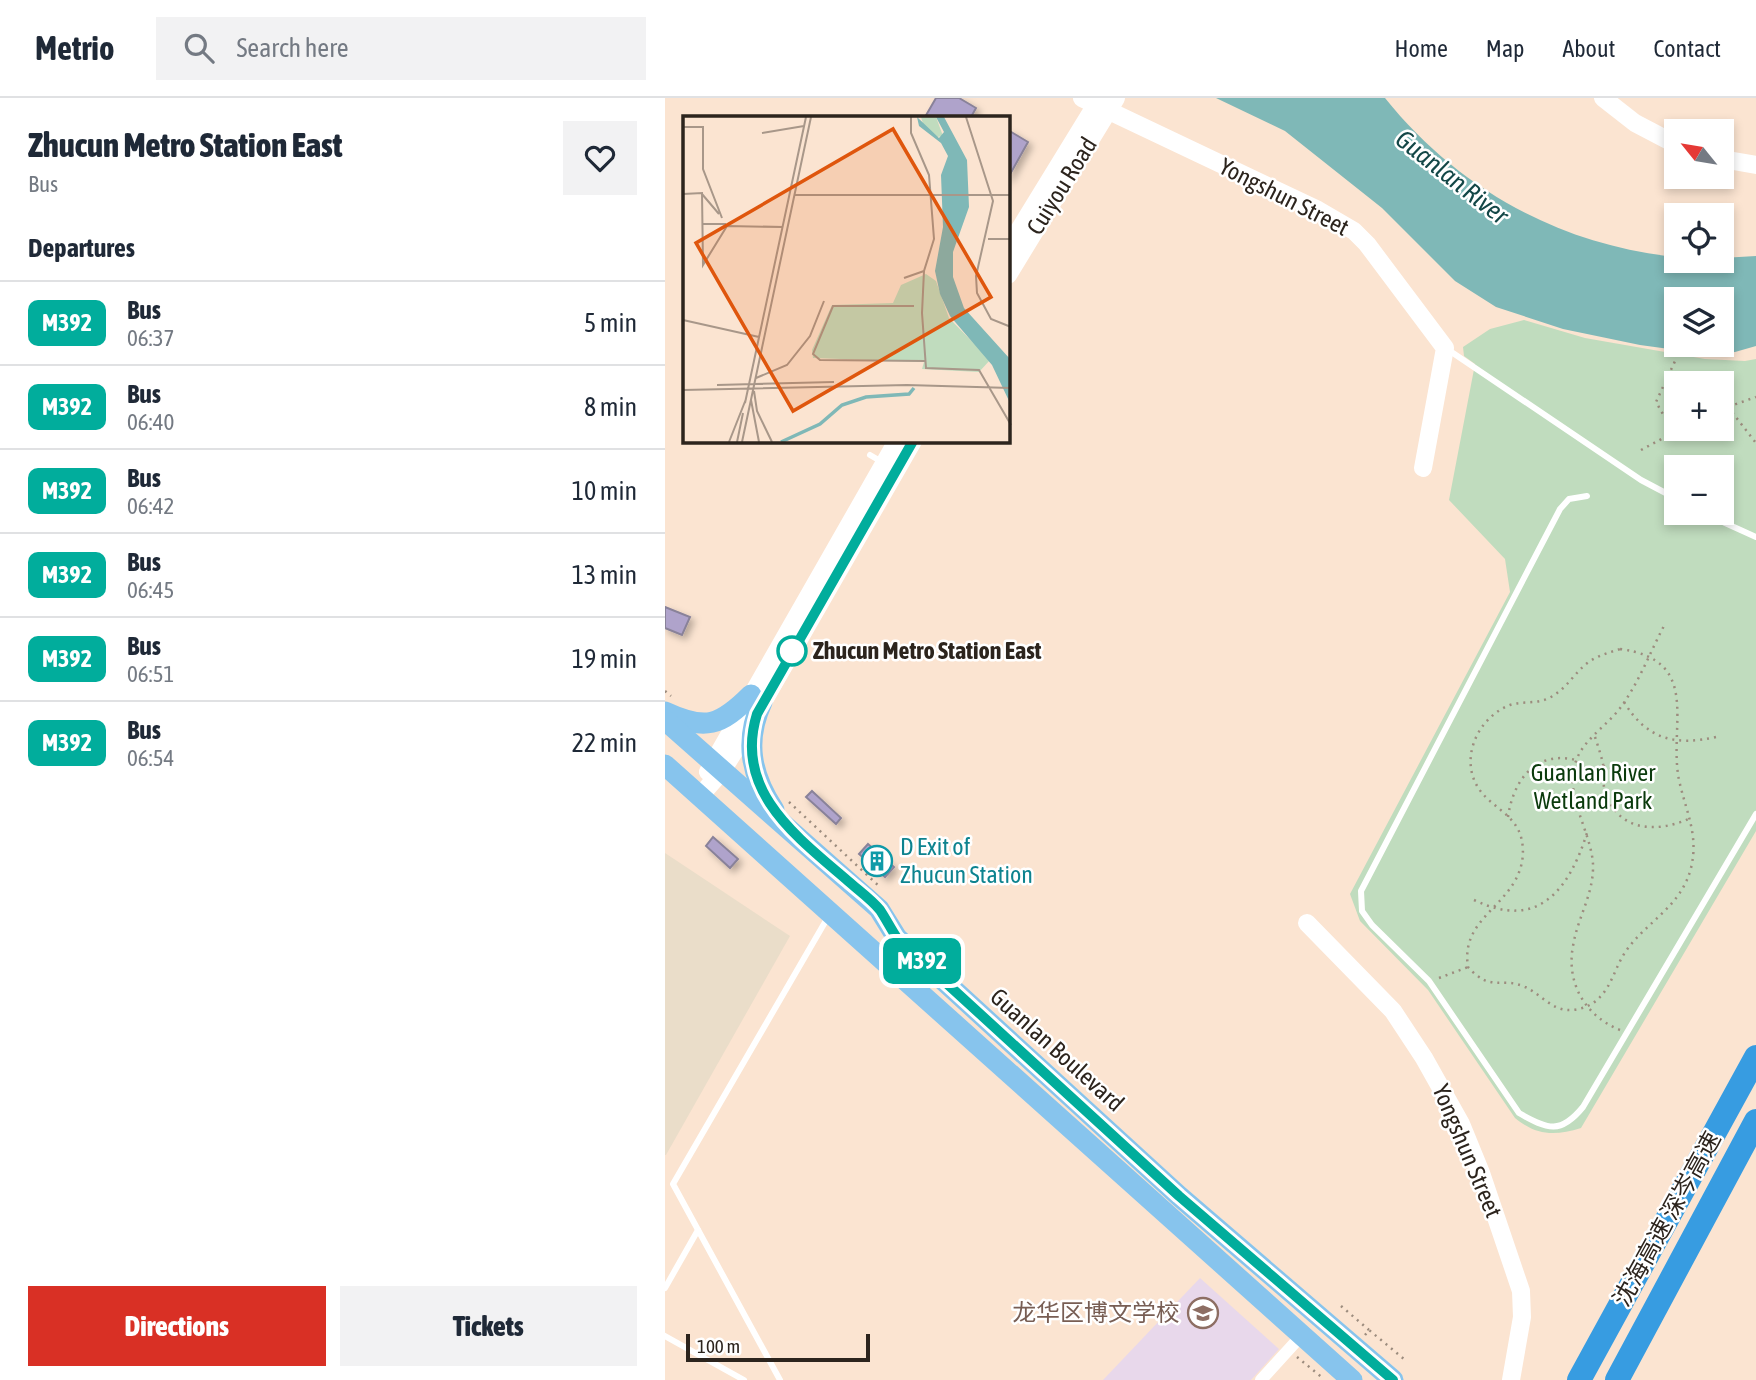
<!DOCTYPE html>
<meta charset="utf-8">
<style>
:root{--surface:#fff;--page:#f2f2f3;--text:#1f2937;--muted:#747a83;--line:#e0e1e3;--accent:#d93025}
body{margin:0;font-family:"Asap Condensed","Noto Sans SC",sans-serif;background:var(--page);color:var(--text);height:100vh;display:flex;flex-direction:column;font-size:26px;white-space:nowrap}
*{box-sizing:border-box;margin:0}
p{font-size:23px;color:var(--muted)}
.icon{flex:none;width:38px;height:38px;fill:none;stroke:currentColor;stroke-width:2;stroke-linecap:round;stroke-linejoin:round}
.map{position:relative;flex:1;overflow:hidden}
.details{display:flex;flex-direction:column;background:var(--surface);width:665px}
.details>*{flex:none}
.badge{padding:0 14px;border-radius:10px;font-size:24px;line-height:46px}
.needle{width:46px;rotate:300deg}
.buttons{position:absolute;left:999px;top:21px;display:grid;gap:14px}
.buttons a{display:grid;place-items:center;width:70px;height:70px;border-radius:0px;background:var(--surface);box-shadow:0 4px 10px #0003;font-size:35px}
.scale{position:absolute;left:21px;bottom:18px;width:184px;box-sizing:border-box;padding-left:7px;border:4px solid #2c241d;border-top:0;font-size:19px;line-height:24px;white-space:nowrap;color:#2c241d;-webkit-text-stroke:5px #fff;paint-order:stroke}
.map>.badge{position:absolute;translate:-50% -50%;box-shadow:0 0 0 4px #fff}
h2{padding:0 28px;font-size:26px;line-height:63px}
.round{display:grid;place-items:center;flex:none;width:74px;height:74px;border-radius:0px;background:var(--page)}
.summary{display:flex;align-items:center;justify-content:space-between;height:119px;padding:0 28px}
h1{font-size:33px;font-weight:800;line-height:52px}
.primary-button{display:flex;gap:14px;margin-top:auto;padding:14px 28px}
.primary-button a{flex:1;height:80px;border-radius:0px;background:var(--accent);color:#fff;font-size:28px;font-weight:800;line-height:80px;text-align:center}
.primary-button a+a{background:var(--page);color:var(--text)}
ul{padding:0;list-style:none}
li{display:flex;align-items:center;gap:21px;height:84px;padding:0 28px;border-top:2px solid var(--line)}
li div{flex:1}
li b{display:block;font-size:26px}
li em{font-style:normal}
li .badge{min-width:77px;font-weight:700;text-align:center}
header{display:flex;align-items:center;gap:42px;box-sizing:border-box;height:98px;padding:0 35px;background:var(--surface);border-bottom:2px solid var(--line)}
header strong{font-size:33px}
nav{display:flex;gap:38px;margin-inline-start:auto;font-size:24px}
.search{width:490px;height:63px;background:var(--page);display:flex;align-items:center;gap:18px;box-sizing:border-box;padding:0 24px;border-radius:0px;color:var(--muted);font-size:26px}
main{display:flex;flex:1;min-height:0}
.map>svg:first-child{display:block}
.commercial{fill:#eaddc9}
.education{fill:#e8d8eb}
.green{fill:#c0dcbe;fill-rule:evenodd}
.water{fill:#7fb8b7;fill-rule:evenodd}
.building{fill:#afa3cb;stroke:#898299;stroke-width:2;filter:url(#shadow)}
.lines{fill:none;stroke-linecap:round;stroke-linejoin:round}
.path{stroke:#9c8c7e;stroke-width:2.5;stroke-dasharray:2 5;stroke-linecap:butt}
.lane{stroke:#fff;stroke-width:6}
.street{stroke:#fff;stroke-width:12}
.secondary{stroke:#fff;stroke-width:18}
.primary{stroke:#87c4ed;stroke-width:21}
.highway{stroke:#379ce1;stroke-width:24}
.line-casing{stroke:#fff;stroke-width:16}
.line{stroke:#01ad9c;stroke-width:10}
.stop-dot{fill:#fff;stroke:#01ad9c;stroke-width:3.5}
.labels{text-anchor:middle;stroke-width:5;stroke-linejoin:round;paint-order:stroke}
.street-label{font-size:24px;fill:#2c241d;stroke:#fff}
.stop-label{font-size:24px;font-weight:bold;fill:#2c241d;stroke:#fff;text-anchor:start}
.park-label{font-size:24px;fill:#0a3a0c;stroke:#fff}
.culture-label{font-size:24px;fill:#0d838f;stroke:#fff;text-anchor:start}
.education-label{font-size:24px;fill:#785e54;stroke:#fff;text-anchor:end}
.water-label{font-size:26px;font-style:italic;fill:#134747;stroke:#fff}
.inset-river{fill:none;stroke:#7fb8b7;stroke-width:3.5}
.inset-road{fill:none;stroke:#a89789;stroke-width:2}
.view{fill:#df560d;fill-opacity:0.15;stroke:#df560d;stroke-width:3.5}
.inset-edge{fill:none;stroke:#2c241d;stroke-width:3.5}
</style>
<header>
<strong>Metrio</strong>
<div class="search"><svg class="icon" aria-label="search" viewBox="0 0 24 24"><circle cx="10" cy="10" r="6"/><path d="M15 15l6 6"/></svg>Search here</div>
<nav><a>Home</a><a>Map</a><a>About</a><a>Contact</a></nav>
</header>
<main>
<section class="details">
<div class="summary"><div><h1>Zhucun Metro Station East</h1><p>Bus</p></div><a class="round"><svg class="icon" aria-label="heart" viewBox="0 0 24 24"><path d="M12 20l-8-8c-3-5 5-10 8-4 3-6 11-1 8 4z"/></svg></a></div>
<h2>Departures</h2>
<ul>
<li><span class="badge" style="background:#01ad9c;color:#fff">M392</span><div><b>Bus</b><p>06:37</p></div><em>5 min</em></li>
<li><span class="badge" style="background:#01ad9c;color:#fff">M392</span><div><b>Bus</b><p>06:40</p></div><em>8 min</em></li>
<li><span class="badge" style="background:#01ad9c;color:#fff">M392</span><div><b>Bus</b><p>06:42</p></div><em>10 min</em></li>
<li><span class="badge" style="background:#01ad9c;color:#fff">M392</span><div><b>Bus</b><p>06:45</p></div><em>13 min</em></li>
<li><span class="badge" style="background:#01ad9c;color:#fff">M392</span><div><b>Bus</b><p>06:51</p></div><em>19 min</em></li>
<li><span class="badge" style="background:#01ad9c;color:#fff">M392</span><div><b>Bus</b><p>06:54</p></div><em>22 min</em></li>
</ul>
<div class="primary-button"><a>Directions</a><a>Tickets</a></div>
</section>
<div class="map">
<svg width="1091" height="1282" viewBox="0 0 1091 1282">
<defs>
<filter id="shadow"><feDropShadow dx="4" dy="4" stdDeviation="3.5" flood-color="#0004"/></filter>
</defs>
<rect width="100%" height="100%" fill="#fbe4d1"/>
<path class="commercial" d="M0,755L125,838L1,1057H0Z"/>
<path class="education" d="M535,1180L614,1251L586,1282H438Z"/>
<path class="green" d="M859,222L920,240L1040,261L1080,263L1091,261V733L916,1030C890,1038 872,1038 850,1020L763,892L695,823L685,796L845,494L840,461L784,402L810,266L799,258L798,249L825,231ZM1012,285H1057V331H1012ZM1012,369H1057V415H1012Z"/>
<path class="water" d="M551,0H720C793,91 895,147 1011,159L1012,163H1057V160L1091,158V248L1070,254L1041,256L975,247L898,231L831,209L790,183L717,110L620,33ZM1012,201H1057V247H1012Z"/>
<g class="building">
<path d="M271,0H294L311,10L306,19H260Z"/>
<path d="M343,32L363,44L343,80Z"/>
<path d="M0,509L25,519L17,537L0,530Z"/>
<path d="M147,693L176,720L171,726L141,699Z"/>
<path d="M48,739L73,761L65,770L41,748Z"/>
<path d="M203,746L229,769L220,779L194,756Z"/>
</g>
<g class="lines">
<g class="path">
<path d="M1063,309L1091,345"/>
<path d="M1057,311L1091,299"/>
<path d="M1008,334L991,304L1011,261"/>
<path d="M976,352L1015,331"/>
<path d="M955,551C1038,562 1003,627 1014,682C1021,714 1034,737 1026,770C1016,809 982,823 961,853C951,867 947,887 935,899C927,908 913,913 902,912C886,911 874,895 860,889C836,878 826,895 803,869C795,819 848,809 857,764C859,753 858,738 851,728C843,715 827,707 817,695C792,665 811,620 845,607C857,603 870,606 882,601C900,593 907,578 921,566C931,558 943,555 955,551Z"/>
<path d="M0,593L6,598"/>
<path d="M959,604C982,642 1011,648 1051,639"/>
<path d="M930,639C933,648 936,657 938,666C940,675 937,684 940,693C953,735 993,735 1026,720"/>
<path d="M938,668L968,675"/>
<path d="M124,704L216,790"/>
<path d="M843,719C848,683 870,652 911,662"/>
<path d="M809,802C873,833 904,792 922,735"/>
<path d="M774,880L803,869"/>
<path d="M955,932C920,918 901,885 908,848C913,818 929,796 928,766C926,733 898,695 911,663C919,640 945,626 958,606C975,582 986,552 1000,526"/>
<path d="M676,1208L704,1232"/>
<path d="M700,1237L704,1232L739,1261"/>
<path d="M632,1259L659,1281"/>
</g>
<g class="lane">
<path d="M782,251L976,382L1012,401"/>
<path d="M205,357L217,364"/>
<path d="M922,398L904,401L895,411L696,793L697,813L707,827L764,883L854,1015C883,1032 896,1036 918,1009L1091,716"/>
<path d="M1038,415L1091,439"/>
<path d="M0,1190L33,1132"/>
<path d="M0,1238L79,1282"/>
<path d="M115,1282L8,1086L163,819"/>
</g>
<path class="street" d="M596,1282L636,1238"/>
<g class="secondary">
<path d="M417,0L653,112L689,133L702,146L780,250L758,370"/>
<path d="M938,0L970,25L1012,47"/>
<path d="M1057,61L1091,67"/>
<path d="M343,150L435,0"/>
<path d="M343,177L451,0"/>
<path d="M43,674L232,343"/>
<path d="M35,698L57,673L75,644L248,343"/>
<path d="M642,825L728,913L759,960L796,1026L816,1075L856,1193L857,1219L846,1282"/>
</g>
<g class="primary">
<path d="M97,604C79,643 86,677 109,712"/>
<path d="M0,614C41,633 55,628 86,597"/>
<path d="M0,622L214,811L232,840L514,1098L728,1282"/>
<path d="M0,667L687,1282"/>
</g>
<g class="highway">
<path d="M914,1282L1091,959"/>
<path d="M952,1282L1091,1023"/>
</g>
</g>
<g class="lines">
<g class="line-casing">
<path id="line" d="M248,343L92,616C68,693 132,739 183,783C193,792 206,801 215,812C221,821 226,831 232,840L514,1098L728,1282"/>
</g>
<use href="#line" class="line"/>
</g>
<defs>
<g id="building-ring" transform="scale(1.575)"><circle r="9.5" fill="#fff" stroke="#0f9aa8" stroke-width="1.5"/><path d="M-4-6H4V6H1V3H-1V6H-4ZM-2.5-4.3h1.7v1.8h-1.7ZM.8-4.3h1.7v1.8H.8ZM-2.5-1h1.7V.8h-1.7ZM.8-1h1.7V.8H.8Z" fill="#0f9aa8"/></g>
<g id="school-ring" transform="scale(1.575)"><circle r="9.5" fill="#fff" stroke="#8d6e63" stroke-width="1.5"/><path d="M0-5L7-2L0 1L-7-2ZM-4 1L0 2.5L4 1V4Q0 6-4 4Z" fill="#8d6e63"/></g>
</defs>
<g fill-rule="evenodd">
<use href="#building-ring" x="212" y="763"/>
<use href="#school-ring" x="538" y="1215"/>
</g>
<circle class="stop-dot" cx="127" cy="553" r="14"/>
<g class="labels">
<g class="street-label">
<text transform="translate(397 88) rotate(-58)" y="8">Cuiyou Road</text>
<text transform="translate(619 99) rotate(27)" y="8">Yongshun Street</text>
<text transform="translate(392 952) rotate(42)" y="8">Guanlan Boulevard</text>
<text transform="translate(802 1053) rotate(67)" y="8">Yongshun Street</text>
<text transform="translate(1002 1121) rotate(-61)" y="8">沈海高速 深岑高速</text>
</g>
<g class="stop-label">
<text x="148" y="561">Zhucun Metro Station East</text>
</g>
<g class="park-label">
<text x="928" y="683">Guanlan River<tspan x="928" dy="28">Wetland Park</tspan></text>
</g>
<g class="culture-label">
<text x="235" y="757">D Exit of<tspan x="235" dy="28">Zhucun Station</tspan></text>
</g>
<g class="education-label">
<text x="515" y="1223">龙华区博文学校</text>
</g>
<g class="water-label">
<text transform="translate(787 79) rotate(38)" y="9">Guanlan River</text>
</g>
</g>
<g transform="translate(18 18)">
<rect width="327" height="327" fill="#fbe4d1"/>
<path d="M238,1H253L260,20L254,21L241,11ZM243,158L253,165L266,202L307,244L296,256L239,253L241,246L130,242L129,234L149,189L210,187L218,169Z" fill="#c0dcbe"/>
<path d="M234,1L256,22L261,16L253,1H261L284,44L286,91L270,136V161L281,192L327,243V287L309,249L267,200L257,178L252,155L260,111L258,59L265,40L258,27L236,10Z" fill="#7fb8b7"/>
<path class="inset-river" d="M98,326L137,308L159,289L183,281L226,278L231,272"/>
<path class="inset-road" d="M228,1V17L246,59L251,123L241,155L239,197L243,252L296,254L328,309M283,1L310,85L293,160L294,177L308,203L328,211M0,11H20V53L39,102M79,17L121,10M0,78L19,77L20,149L44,110L100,111M19,78L36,98M111,79H328M20,108H43M305,123H328M221,162L241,155M231,190H150L130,238L137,244L242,245M0,204L76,221M73,262L104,249L127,220L141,185M34,269L151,266M0,274L224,269L328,272M71,275L74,295L89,326M68,284L76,326M62,287L123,1M46,326L63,283M54,326L60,297M59,326L128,1"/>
<path class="view" d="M210,13L308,181L110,295L13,127Z"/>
<rect width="327" height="327" class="inset-edge"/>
</g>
</svg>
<div class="buttons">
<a><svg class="needle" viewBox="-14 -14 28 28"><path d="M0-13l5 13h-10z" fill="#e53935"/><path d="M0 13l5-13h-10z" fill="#747a83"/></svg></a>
<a><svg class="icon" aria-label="locate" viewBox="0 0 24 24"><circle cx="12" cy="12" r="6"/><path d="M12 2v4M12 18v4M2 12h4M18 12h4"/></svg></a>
<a><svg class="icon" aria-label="layers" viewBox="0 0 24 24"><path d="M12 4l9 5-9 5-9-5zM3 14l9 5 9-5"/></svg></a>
<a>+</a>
<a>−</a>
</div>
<div class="scale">100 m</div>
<b class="badge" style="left:257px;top:863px;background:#01ad9c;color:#fff">M392</b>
</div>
</main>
